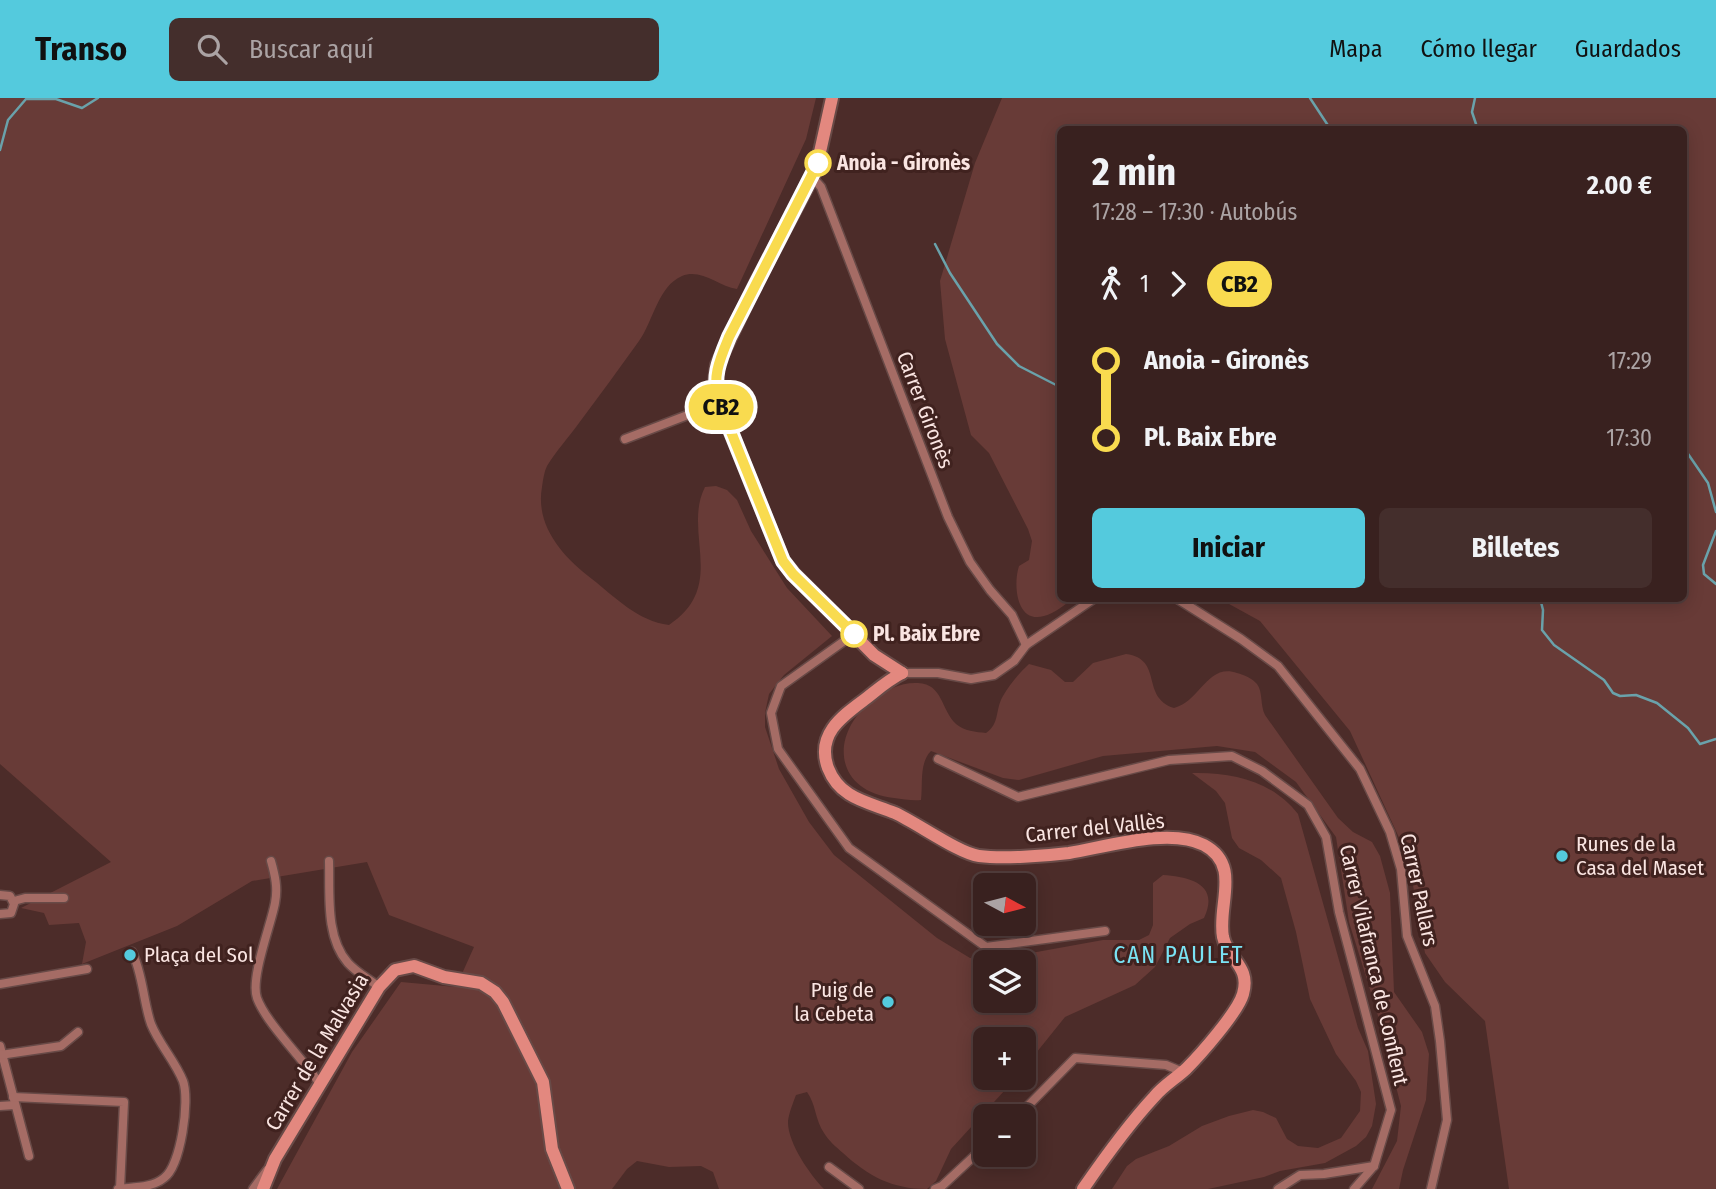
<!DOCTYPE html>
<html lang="es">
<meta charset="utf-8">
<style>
:root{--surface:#39211f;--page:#442e2c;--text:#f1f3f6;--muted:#aba3a4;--line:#533e3d;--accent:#54cadd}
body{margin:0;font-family:"Fira Sans Condensed",sans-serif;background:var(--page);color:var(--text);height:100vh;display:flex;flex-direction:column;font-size:26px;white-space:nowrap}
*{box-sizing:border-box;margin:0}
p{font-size:23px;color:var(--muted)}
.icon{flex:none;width:38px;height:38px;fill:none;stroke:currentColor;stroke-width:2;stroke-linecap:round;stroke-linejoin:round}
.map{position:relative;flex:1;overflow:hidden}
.details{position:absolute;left:1057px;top:28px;width:630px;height:476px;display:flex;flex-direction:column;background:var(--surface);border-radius:10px;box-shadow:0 4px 18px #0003,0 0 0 2px var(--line)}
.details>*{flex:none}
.badge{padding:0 14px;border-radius:23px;font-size:24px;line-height:46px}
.needle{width:46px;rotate:97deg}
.controls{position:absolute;left:973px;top:775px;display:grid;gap:14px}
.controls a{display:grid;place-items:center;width:63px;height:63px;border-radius:10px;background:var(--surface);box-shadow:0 4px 18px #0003,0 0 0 2px var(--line);font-size:35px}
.map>.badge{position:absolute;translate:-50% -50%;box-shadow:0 0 0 4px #fff}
.legs{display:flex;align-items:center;gap:10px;height:77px;padding:0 35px;font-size:23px}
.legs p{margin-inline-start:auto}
.headline{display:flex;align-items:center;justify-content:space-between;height:119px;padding:0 35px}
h1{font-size:38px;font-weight:700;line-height:52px}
.primary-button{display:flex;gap:14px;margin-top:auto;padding:14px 35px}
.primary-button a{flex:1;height:80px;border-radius:10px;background:var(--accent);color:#111;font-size:28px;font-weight:700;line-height:80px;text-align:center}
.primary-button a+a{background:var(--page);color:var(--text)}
ul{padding:0 35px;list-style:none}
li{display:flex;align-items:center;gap:24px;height:77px;font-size:26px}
li i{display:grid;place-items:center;width:10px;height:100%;margin:0 9px;background:currentColor}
li i::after{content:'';width:18px;height:18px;margin:-9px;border:5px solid;border-radius:50%;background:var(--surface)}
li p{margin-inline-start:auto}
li:first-child i{background:linear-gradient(#0000 50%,currentColor 0)}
li:last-child i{background:linear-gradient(currentColor 50%,#0000 0)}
header{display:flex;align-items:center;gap:42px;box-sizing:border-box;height:98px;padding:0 35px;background:var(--accent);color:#111}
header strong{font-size:33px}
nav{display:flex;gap:38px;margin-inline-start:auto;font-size:24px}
.search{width:490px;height:63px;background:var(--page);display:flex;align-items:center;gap:18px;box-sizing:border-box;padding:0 24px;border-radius:10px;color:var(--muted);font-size:26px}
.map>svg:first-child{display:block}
.green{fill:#683b37;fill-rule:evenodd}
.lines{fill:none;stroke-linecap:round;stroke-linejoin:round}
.stream{stroke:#6aa2ab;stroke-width:2.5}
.street-casing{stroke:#684a47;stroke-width:11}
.secondary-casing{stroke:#684a47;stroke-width:16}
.street{stroke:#a56c65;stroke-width:8}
.secondary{stroke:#e3887f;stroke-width:12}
.line-1-casing{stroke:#fff;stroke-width:16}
.line-1{stroke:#f9db4f;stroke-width:10}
.stop-1-dot{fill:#fff;stroke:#f9db4f;stroke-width:3.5}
.poi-dot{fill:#54cadd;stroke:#40221f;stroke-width:2.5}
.labels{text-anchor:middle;stroke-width:6;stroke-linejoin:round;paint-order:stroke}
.stop-label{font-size:21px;font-weight:bold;fill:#fae5e2;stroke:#40221f;text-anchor:start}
.street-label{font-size:21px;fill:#fae5e2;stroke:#40221f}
.poi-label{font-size:21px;fill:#fae5e2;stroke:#40221f;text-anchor:start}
.neighbourhood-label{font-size:23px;letter-spacing:2px;fill:#7ae3f4;stroke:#40221f}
</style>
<header>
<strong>Transo</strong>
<div class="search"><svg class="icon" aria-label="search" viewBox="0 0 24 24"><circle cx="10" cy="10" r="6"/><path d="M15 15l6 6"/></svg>Buscar aquí</div>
<nav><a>Mapa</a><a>Cómo llegar</a><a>Guardados</a></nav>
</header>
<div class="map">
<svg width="1716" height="1091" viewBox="0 0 1716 1091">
<rect width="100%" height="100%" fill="#4c2c29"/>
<g class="green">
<path d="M0,0H816L806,41L737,191C718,188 701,170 682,178C658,188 653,224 639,243C619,271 599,298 579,325C569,339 556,353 547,368C544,374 543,382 542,389C535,428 563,459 592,481C616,500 638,523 669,527C728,488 682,434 705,389L716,388L727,392L737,402L751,433L787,490L832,538L784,577L769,596L765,615V629L779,671L809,724L834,757L937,840L970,860L998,861L1103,842H1139L1149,837L1153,827V785L1163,777C1190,779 1220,786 1204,820L1190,826L1170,840L1155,869L1135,887L1065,919L1024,970V942H985V980H1016L951,1051L936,1083L927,1091C892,1091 868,1078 843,1055C836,1049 828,1042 824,1035C815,1022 816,1006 807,994L796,997C793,1005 789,1015 788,1023C787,1044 810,1077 824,1091H719L713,1074L701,1068L669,1069L637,1063L627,1071L612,1091H277L352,954L401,884L456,889L474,849L389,817L367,764L252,783L177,828L82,866L86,844L79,825L49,827L44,815L21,810L111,764L0,666ZM985,864H1024V903H985Z"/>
<path d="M1002,0H1716V1091H1509L1485,923L1445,884L1425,855L1408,759L1350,633L1260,523L1220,501L1684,500V32H1060V500L1073,501C1064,507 1055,515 1044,518C1016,526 1013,486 1019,468L1029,462L1032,443L1028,431L989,355L971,337L945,241L940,183L975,65Z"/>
<path d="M1126,556C1164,561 1140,599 1174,610C1200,604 1207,565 1237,575C1244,577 1252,580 1257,586C1263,594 1260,607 1265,617L1338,720L1353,734L1372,744L1380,758L1390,795L1394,894L1422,934L1429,956L1426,1002L1403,1072L1399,1091H1372L1397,1043L1401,1008L1377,914L1349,824L1336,739L1296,684L1255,654L1217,648L1103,658L1019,682L1003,680L931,653C919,665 923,686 921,702C912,703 903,701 894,700C833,693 829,635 874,601C887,592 901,584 918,585C943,586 941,612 956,626C964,633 976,634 986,635C1000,626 995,611 1003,598C1010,586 1019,575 1029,566L1051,572L1065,584H1073L1093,565Z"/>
<path d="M1192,675C1233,674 1272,683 1298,716L1358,930L1368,953L1376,1006L1372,1028L1366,1039L1356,1048L1325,1065L1280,1073L1264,1079L1208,1091H1112L1127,1068L1136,1061L1169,1048L1202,1028L1229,1018L1253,1012L1263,1014L1276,1020L1287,1041L1298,1048L1318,1050L1341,1040L1360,1013L1361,994L1356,983L1336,956L1310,901L1296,834L1281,780L1261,762L1239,750L1232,740L1225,705L1216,693Z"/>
</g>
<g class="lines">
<g class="stream">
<path d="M1310,0L1331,32"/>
<path d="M1475,0L1472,14L1478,32"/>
<path d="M0,52L8,22L26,1H56L82,10L98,0"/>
<path d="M935,146L950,175L997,246L1019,268L1060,289"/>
<path d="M1684,350L1708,385L1716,414"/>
<path d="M1716,433L1703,467L1704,476L1716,486"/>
<path d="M1540,500L1543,512L1542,532L1554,547L1604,582L1613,595L1620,598L1636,597L1657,605L1688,630L1700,646L1716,641"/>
</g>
<g class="street-casing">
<g id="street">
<path d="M812,79L821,89L948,419L970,464L990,492L1012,517L1026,547"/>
<path d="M625,341L719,305"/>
<path d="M1176,500L1241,541L1278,568L1360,671L1390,734L1401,771L1407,838L1435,908L1440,943L1447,1022L1431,1091"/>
<path d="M854,536L781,588L771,615L778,651L849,750L986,849L1105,833"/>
<path d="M902,575H938L971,581L994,577L1014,563L1026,547L1095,500"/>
<path d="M938,661L1018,699L1169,662L1232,658L1262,673L1308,707L1326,739L1339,814L1391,1012L1374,1068L1354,1091"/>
<path d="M271,763C275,777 278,790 275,805C271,827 250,880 257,900C266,925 304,962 320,986"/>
<path d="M329,763C330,795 325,839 348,865C357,875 369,881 379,889"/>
<path d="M0,797L10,798L14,806L11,815L0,816"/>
<path d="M14,803L25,800H64"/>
<path d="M0,886L87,871"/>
<path d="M0,948L29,1058"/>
<path d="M0,957L61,948L78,934"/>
<path d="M13,999L124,1004L120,1091"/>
<path d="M0,1008L15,1007"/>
<path d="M1018,1018L1075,960L1166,967L1183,974"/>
<path d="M829,1069L859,1091"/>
<path d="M118,1091C133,1089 152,1090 164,1080C181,1068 190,1002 183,983C175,963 159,946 151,926C143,903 143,876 132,854"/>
<path d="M253,1091L267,1072"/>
<path d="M935,1091L942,1088L985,1048"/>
<path d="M1278,1091L1300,1077L1324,1076L1374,1068"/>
</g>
</g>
<g class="secondary-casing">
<g id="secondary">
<path d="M832,0L816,72L757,183L717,267L715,284L719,305L783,463L794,476L874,557L902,575"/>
<path d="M902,575C888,582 877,592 864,602C841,619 816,637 828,670C840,701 868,704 895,715C917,725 960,756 979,758C1003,761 1045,758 1069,755C1106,749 1170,729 1204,747C1242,767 1217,807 1223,839C1228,862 1251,868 1243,896C1238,914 1200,957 1186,971C1175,981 1163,988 1154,999C1128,1027 1105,1059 1083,1091"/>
<path d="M263,1091L275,1061L379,889L395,872L414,868L444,879L481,885L495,894L503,904L543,984L552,1051L568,1091"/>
</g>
</g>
<use href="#street" class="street"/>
<use href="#secondary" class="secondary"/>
</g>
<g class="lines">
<g class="line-1-casing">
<path id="line-1" d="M818,65L729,239C719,263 712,279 719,304L783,463L793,476L854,536"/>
</g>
<use href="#line-1" class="line-1"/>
</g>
<g class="stop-1-dot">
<circle cx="818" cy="65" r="12"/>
<circle cx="854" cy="536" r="12"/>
</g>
<g class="poi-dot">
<circle cx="1562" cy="758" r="7"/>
<circle cx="130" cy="857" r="7"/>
<circle cx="888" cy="904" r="7"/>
</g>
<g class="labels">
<g class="stop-label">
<text x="837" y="72">Anoia - Gironès</text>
<text x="873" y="543">Pl. Baix Ebre</text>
</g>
<g class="street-label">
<text transform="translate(925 312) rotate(69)" y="7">Carrer Gironès</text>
<text transform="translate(1095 730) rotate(-6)" y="7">Carrer del Vallès</text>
<text transform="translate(1419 792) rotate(78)" y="7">Carrer Pallars</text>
<text transform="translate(1374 867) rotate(77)" y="7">Carrer Vilafranca de Conflent</text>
<text transform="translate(317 954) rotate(-59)" y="7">Carrer de la Malvasia</text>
</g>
<g class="poi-label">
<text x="1576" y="753">Runes de la<tspan x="1576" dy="24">Casa del Maset</tspan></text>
<text x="144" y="864">Plaça del Sol</text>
<text x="874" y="899" text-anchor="end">Puig de<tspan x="874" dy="24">la Cebeta</tspan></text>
</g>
<g class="neighbourhood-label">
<text x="1179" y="865">CAN PAULET</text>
</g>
</g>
</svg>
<div class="controls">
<a><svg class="needle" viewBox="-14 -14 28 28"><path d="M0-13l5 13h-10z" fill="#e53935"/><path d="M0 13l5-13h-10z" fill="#aba3a4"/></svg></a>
<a><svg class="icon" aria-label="layers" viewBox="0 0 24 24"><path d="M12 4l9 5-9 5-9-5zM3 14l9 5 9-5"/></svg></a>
<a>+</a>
<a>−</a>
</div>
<b class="badge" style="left:721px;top:309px;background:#f9db4f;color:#111">CB2</b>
<section class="details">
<div class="headline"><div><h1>2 min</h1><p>17:28 – 17:30 · Autobús</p></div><b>2.00 €</b></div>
<div class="legs"><svg class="icon" aria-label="walk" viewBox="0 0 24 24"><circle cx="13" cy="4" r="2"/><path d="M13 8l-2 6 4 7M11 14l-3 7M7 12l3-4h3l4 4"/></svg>1<svg class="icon" aria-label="forward" viewBox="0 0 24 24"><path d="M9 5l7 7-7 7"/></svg><b class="badge" style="background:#f9db4f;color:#111">CB2</b></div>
<ul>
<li><i style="color:#f9db4f"></i><b>Anoia - Gironès</b><p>17:29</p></li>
<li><i style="color:#f9db4f"></i><b>Pl. Baix Ebre</b><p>17:30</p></li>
</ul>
<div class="primary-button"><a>Iniciar</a><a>Billetes</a></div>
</section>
</div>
